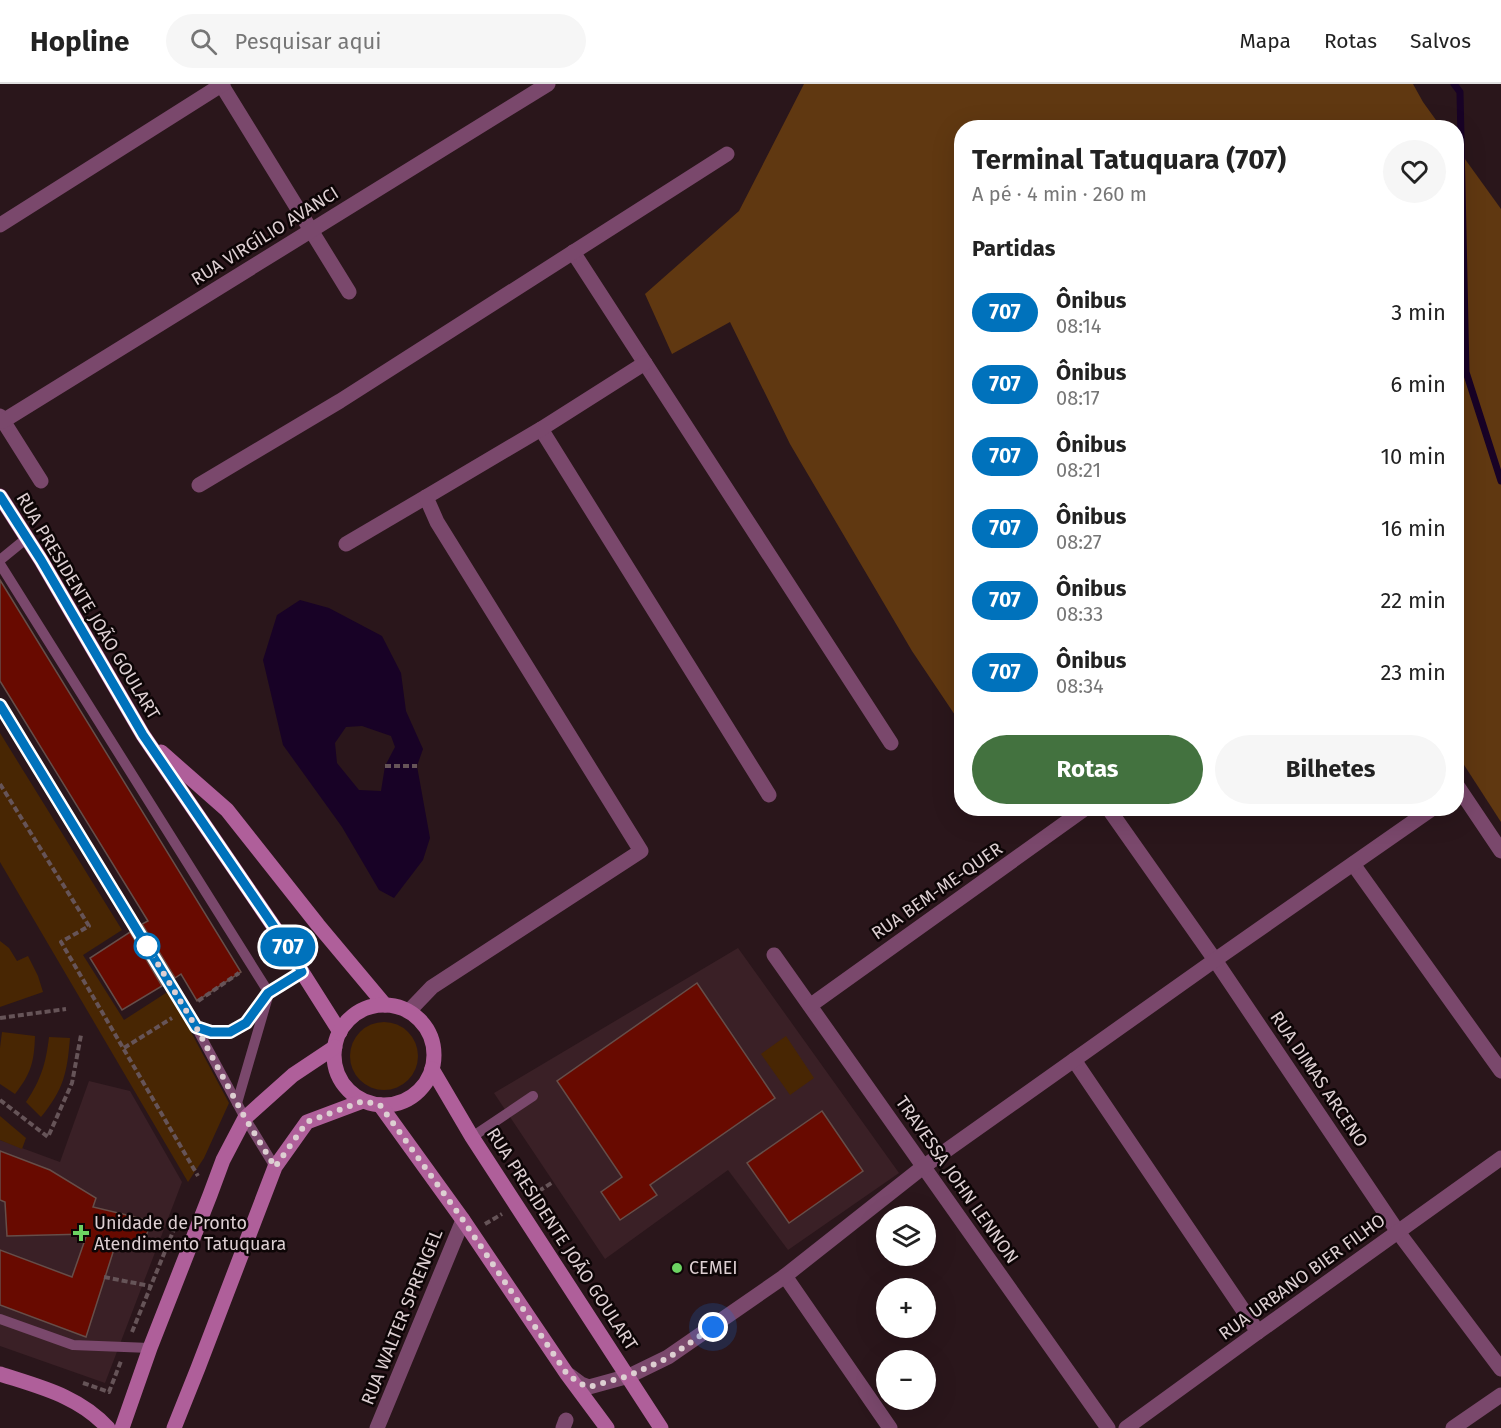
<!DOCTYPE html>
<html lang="pt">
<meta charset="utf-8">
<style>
:root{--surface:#fff;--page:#f6f6f6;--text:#222;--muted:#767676;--line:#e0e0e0;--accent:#43723f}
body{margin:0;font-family:"Fira Sans",sans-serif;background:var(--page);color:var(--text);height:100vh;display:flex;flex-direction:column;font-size:22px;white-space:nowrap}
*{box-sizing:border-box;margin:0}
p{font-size:20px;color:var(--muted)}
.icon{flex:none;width:33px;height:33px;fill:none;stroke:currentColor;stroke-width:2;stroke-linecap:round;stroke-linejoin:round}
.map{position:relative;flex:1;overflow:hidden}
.details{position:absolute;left:954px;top:36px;width:510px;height:696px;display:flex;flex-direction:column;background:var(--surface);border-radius:24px;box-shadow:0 6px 24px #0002}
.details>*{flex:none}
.badge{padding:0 12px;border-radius:20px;font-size:21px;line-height:39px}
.controls{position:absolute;left:876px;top:1122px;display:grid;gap:12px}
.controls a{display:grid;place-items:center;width:60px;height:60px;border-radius:50%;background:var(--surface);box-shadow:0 6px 24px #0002;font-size:30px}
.you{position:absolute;width:30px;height:30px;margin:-15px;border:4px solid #fff;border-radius:50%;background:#1a73e8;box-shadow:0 0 0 9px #1a73e833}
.map>.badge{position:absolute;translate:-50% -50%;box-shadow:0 0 0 3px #fff}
h2{padding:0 18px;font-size:22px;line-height:54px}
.round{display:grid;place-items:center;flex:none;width:63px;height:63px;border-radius:32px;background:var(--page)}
.overview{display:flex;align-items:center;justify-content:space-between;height:102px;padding:0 18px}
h1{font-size:28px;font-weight:700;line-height:45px}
.button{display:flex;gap:12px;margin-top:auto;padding:12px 18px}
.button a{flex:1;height:69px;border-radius:36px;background:var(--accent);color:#fff;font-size:24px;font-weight:700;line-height:69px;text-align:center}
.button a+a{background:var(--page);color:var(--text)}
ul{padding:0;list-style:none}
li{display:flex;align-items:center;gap:18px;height:72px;padding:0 18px}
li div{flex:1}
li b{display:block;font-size:22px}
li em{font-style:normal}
li .badge{min-width:66px;font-weight:700;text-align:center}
header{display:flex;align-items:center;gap:36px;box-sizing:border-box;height:84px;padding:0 30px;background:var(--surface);border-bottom:2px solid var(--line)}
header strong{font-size:28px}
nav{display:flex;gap:33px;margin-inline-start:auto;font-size:21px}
.search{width:420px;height:54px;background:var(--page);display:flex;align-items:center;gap:15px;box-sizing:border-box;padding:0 21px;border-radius:33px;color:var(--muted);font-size:22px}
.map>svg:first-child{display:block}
.built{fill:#3a2026}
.green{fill:#482603}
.forest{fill:#603811}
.water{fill:#180226;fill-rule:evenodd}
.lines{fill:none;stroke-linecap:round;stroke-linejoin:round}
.stream{stroke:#180226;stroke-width:7}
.building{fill:#680a00;stroke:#664e49;stroke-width:1.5}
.path{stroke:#665458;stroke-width:4;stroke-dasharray:6 3;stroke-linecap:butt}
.lane{stroke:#7a486c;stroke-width:10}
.street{stroke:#7a486c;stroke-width:15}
.secondary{stroke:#af5f9a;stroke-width:15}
.line-casing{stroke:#fff;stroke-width:14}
.line{stroke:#0072bc;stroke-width:9}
.walk{stroke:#ddcfd2;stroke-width:6;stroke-dasharray:0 10.8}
.stop-dot{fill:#fff;stroke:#0072bc;stroke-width:3}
.poi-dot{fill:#6cd362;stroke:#0d0506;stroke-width:2}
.labels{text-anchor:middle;stroke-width:5;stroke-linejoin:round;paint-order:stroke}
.street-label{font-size:18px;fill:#ddcfd2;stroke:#0d0506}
.poi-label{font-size:18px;fill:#ddcfd2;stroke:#0d0506;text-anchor:start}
</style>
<header>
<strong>Hopline</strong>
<div class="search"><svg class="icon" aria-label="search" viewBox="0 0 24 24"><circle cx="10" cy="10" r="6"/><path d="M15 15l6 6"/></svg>Pesquisar aqui</div>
<nav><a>Mapa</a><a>Rotas</a><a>Salvos</a></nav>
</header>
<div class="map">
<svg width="1501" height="1344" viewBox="0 0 1501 1344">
<rect width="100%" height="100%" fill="#2a161b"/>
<g class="built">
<path d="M738,864L899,1089L788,1166L728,1086L605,1175L494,1009Z"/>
<path d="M89,997L130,1007L182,1098L105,1299L0,1262V1056L60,1078Z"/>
</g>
<g class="green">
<path d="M0,649L122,846L83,871L124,936L169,907L229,1019L204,1074L188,1098L0,778Z"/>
<path d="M0,857L9,864L17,877L28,872L38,892L43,908L0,923Z"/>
<circle cx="384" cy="972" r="34"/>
<path d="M2,948L35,952C34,979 31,989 15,1010L0,1000V964Z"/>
<path d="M786,952L814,994L790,1011L761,970Z"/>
<path d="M49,953L70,954C67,989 64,1005 41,1033L26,1018C41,996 46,979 49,953Z"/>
<path d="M0,1032L26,1054L22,1065L0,1056Z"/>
</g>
<g class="forest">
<path d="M804,0H1413L1423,18L1441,43L962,44L961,640L912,567L790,360L730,238L672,270L645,210L739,127Z"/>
<path d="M1457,64L1501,125V738L1457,670Z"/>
</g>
<path class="water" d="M300,516L329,524L382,552L401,589L406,627L423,665L417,682L430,754L423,776L394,814L379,806L342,743L283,661L263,576L277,531ZM362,642L391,652L395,663L385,682L381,707L359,706L337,679L335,659L346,643Z"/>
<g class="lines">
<path class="stream" d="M1454,0L1460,8L1466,288L1501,397"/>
</g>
<g class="building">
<path d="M0,496L241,888L197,917L181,890L175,894L142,840L148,837L0,597Z"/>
<path d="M130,848L162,902L122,926L90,874Z"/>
<path d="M697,899L775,1014L650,1101L657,1111L620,1136L601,1108L622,1093L557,997Z"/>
<path d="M822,1027L863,1087L789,1139L747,1079Z"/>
<path d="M0,1067L50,1086L96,1114L93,1123L152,1137L141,1164L130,1161L126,1167L115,1162L86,1253L0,1221V1166L72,1193L87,1150L7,1152L5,1118L0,1116Z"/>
</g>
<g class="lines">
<g class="path">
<path d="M385,682H417"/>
<path d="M0,700L89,842L61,858L198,1092"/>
<path d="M198,917L239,889"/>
<path d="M0,934L66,925"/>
<path d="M124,964L172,934"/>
<path d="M0,1016L48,1053L72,999L81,951"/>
<path d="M531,1112L553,1098"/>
<path d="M485,1140L502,1130"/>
<path d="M104,1193L150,1202"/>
<path d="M132,1248L177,1138"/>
<path d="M83,1299L109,1308L121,1277"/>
</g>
<g class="lane">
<path d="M0,476L27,454"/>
<path d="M0,480L269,909L237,1019"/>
<path d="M0,621L196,943L245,1034L275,1083"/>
<path d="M196,943L211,948H230L246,939L269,909L302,888"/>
<path d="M472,1053L533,1012"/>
<path d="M0,1235L73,1261L150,1264"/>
</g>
<g class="street">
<path d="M221,0L349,208"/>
<path d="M0,141L223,0"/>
<path d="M573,168L891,659"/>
<path d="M0,332L41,397"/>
<path d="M3,337L548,0"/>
<path d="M541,345L769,711"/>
<path d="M199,401L340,317L727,70"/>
<path d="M346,460L426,413"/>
<path d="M1456,700L1501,767"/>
<path d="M1108,724L1215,876L1398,1148L1501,1285"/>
<path d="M1353,780L1501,987"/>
<path d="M774,871L1108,1344"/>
<path d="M811,921L1086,724"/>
<path d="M409,927L432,903L641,767L437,438L426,413L541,345L645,279"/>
<path d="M1074,976L1258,1248"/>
<path d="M785,1192L890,1344"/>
<path d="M569,1291L581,1300L589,1303L629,1292L668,1273L785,1192L923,1083L1215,876L1433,724"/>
<path d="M377,1344L463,1136"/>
<path d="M563,1344L566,1336"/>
<path d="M1126,1344L1258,1248L1501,1074"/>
<path d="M1453,1344L1501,1311"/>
</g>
<g class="secondary">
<path d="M0,412L41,476L143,651L285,859L302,888L340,948"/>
<path d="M161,668L227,726L318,841L385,921"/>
<circle cx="384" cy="971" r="50"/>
<path d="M432,985L472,1053L661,1344"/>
<path d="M380,1021L463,1136L567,1290L607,1344"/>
<path d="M0,1290C40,1303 79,1312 108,1344"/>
<path d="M122,1344L150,1264L210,1111L223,1076L245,1034L293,991L335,963"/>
<path d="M174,1344L198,1284L275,1083L307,1038L363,1017"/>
</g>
</g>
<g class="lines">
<g class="line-casing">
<path id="line" d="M0,412L41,476L143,651L285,859L302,888L268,909L246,939L230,948H211L196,943L0,621"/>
</g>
<use href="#line" class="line"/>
<path class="walk" d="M147,862L196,943L245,1034L275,1083L307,1038L363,1017L380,1021L463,1136L567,1290L581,1300L589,1303L628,1292L668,1274L713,1243"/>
</g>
<circle class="stop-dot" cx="147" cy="862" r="12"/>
<g class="poi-dot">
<path d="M78 1140h6v6h6v6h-6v6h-6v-6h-6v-6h6z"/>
<circle cx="677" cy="1184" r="6"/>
</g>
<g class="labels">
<g class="street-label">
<text transform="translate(265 152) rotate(-32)" y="6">RUA VIRGÍLIO AVANCI</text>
<text transform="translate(88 522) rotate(59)" y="6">RUA PRESIDENTE JOÃO GOULART</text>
<text transform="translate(937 807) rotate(-35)" y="6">RUA BEM-ME-QUER</text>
<text transform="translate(1319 995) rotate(56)" y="6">RUA DIMAS ARCENO</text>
<text transform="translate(957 1096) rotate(55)" y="6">TRAVESSA JOHN LENNON</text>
<text transform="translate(562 1155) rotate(57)" y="6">RUA PRESIDENTE JOÃO GOULART</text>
<text transform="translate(1302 1193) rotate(-36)" y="6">RUA URBANO BIER FILHO</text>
<text transform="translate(402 1233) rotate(-68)" y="6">RUA WALTER SPRENGEL</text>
</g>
<g class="poi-label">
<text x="94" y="1145">Unidade de Pronto<tspan x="94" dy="21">Atendimento Tatuquara</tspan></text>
<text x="689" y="1190">CEMEI</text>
</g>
</g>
</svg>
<div class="controls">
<a><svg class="icon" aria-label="layers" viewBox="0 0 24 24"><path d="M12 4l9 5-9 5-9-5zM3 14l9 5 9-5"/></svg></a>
<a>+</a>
<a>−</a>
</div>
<div class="you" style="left:713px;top:1243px"></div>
<b class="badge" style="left:288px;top:863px;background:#0072bc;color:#fff">707</b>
<section class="details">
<div class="overview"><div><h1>Terminal Tatuquara (707)</h1><p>A pé · 4 min · 260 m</p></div><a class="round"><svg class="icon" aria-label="heart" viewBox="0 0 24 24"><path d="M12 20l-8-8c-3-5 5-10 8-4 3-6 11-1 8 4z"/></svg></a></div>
<h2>Partidas</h2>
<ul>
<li><span class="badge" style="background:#0072bc;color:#fff">707</span><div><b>Ônibus</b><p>08:14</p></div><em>3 min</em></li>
<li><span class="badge" style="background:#0072bc;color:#fff">707</span><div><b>Ônibus</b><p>08:17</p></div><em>6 min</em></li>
<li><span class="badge" style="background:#0072bc;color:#fff">707</span><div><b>Ônibus</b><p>08:21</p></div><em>10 min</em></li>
<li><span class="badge" style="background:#0072bc;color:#fff">707</span><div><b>Ônibus</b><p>08:27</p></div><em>16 min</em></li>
<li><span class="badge" style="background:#0072bc;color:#fff">707</span><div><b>Ônibus</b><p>08:33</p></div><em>22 min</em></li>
<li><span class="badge" style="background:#0072bc;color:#fff">707</span><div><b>Ônibus</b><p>08:34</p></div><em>23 min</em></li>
</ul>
<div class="button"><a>Rotas</a><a>Bilhetes</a></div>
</section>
</div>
